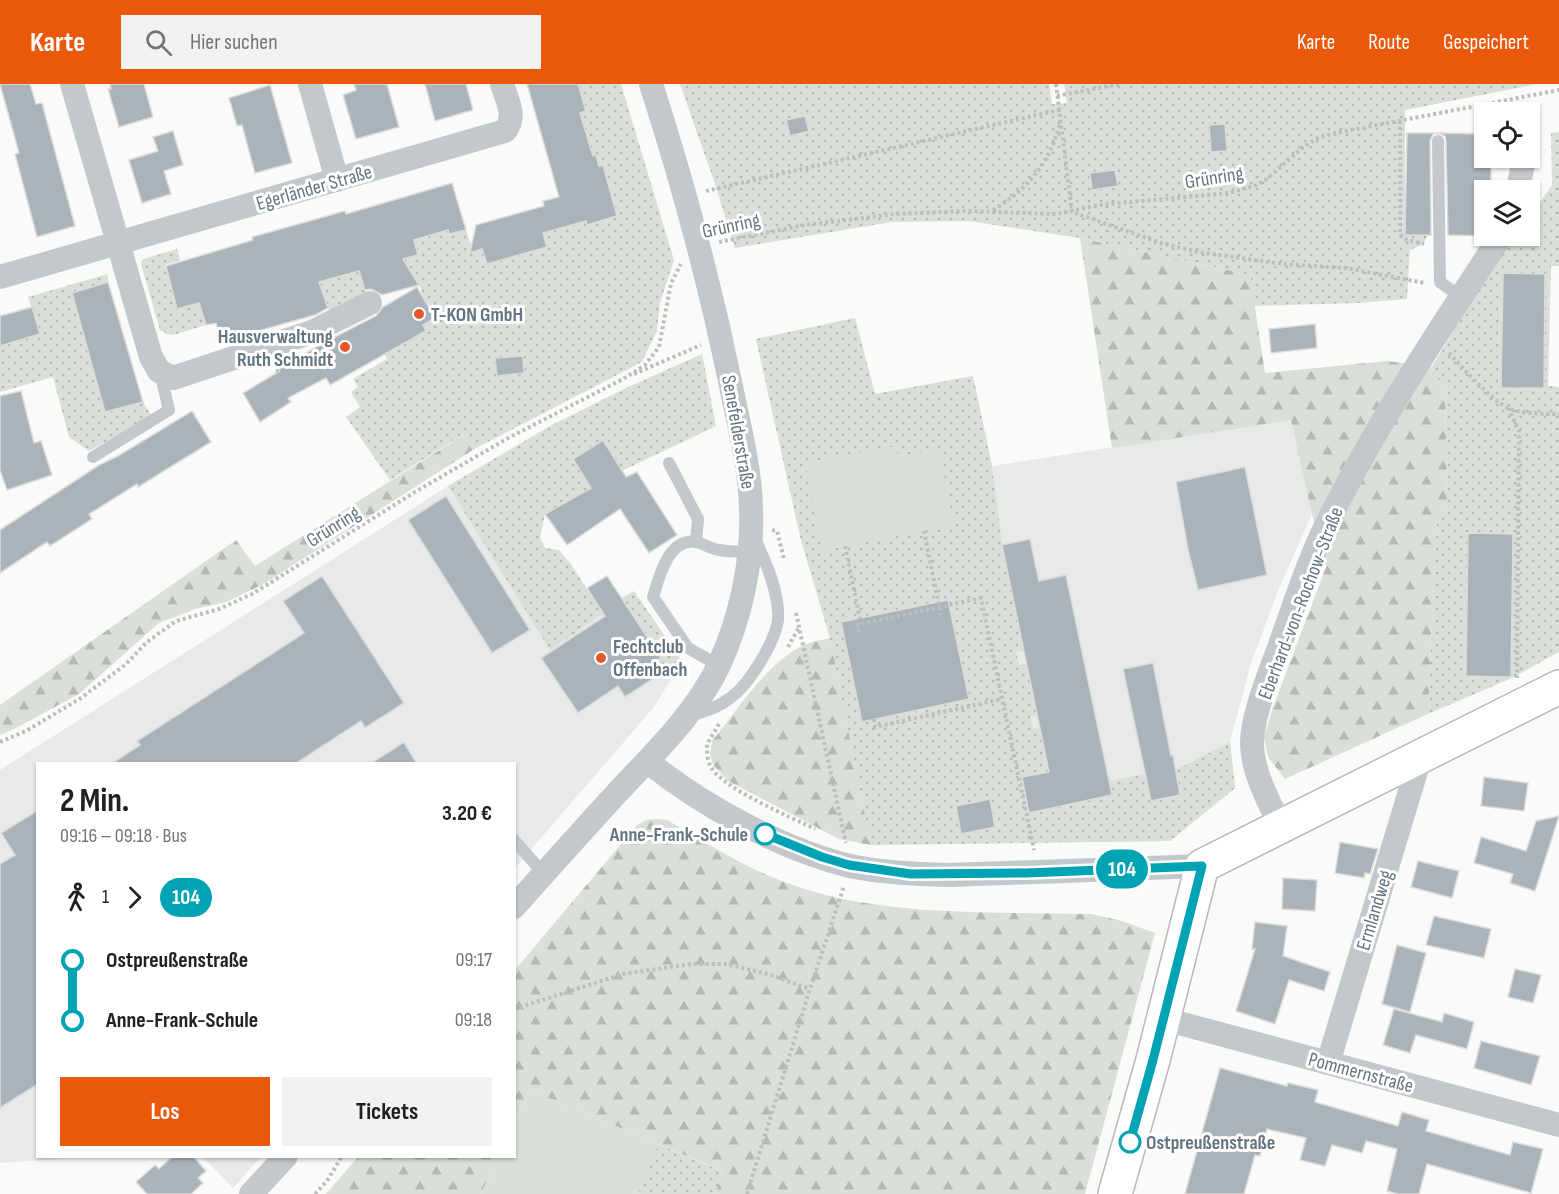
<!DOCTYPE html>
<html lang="de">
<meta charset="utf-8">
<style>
:root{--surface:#fff;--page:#f2f2f2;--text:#202124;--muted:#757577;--accent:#ea580c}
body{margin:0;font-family:"Sofia Sans Condensed",sans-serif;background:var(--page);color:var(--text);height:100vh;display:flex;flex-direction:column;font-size:22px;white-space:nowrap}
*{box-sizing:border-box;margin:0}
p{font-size:20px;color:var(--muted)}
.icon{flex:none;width:33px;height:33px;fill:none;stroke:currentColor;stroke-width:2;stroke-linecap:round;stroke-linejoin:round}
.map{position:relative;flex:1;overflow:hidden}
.details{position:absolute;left:36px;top:678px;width:480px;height:396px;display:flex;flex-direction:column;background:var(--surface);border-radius:0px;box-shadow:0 2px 4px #0004}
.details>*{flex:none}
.badge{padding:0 12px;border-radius:20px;font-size:21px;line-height:39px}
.buttons{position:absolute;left:1474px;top:18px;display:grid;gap:12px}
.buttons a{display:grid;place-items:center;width:66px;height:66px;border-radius:0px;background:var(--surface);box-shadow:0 2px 4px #0004;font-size:30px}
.map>.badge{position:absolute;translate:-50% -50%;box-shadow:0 0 0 3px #fff}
.legs{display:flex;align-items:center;gap:9px;height:66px;padding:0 24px;font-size:20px}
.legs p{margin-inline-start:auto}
.head{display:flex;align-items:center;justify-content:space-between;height:102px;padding:0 24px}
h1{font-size:33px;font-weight:700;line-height:45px}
.action{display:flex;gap:12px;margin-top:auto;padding:12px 24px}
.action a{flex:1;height:69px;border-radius:0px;background:var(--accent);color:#fff;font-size:24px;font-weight:700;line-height:69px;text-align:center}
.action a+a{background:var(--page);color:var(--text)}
ul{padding:0 24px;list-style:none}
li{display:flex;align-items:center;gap:21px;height:60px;font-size:22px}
li i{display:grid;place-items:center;width:9px;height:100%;margin:0 8px;background:currentColor}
li i::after{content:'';width:15px;height:15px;margin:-8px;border:4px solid;border-radius:50%;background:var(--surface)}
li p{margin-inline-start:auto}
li:first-child i{background:linear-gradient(#0000 50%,currentColor 0)}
li:last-child i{background:linear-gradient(currentColor 50%,#0000 0)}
header{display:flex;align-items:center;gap:36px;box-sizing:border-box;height:84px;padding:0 30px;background:var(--accent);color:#fff}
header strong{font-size:28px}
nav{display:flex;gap:33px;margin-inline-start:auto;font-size:21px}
.search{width:420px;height:54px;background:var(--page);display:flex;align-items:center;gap:15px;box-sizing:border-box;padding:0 21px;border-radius:0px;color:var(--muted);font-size:22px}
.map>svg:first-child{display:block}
.built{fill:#e8e9e9}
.green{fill:url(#green-dots);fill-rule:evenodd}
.forest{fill:url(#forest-firs)}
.pitch{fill:#dadfd7}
.building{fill:#aab3b9;stroke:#dcdcda;stroke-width:1.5}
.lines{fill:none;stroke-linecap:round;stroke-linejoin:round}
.secondary-casing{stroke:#b3babf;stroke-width:36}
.path{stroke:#bbbfc2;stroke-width:4;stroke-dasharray:3 3;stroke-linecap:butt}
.lane{stroke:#c3c8cc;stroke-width:12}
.street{stroke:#c3c8cc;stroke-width:24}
.secondary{stroke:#fff;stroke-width:33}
.line-1-casing{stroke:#fff;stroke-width:14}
.line-1{stroke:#00a3b4;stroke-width:9}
.poi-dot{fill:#e4572e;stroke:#fff;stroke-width:2}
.stop-1-dot{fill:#fff;stroke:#00a3b4;stroke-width:3}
.labels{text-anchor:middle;stroke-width:6;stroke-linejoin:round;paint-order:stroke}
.street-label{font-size:20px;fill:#657683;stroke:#fff}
.poi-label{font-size:20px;font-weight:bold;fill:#657683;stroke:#fff;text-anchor:start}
.stop-label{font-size:20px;font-weight:bold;fill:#657683;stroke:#fff;text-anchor:end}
</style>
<header>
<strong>Karte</strong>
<div class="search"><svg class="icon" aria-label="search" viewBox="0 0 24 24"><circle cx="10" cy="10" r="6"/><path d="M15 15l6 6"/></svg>Hier suchen</div>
<nav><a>Karte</a><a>Route</a><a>Gespeichert</a></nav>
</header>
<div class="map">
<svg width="1559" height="1110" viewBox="0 0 1559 1110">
<defs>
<pattern id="green-dots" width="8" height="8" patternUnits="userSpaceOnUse" patternTransform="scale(1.5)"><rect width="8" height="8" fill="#dadfd7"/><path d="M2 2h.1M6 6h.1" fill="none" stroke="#b4b9b4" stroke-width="1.8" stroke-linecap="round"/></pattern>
<pattern id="forest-firs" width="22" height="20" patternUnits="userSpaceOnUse" patternTransform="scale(1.5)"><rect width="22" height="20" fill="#dadfd7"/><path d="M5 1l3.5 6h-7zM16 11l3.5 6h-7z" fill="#b4b9b4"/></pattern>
</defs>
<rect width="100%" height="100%" fill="#fafaf8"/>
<g class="built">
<path d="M855,234L875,310L973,292L992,382L1291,335L1312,430L1278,507L1251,579L1230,658L1235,704L1170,757L871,761L830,554L801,456L756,255Z"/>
<path d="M448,402L550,565L630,513L678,584L654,623L515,784L514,680H38V1072L87,1073L0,1079V686Z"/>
<path d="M203,1073H261L233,1104Z"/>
</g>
<g class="green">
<path d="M578,0H621L674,176L660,219L657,247L642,278L476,364L464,350L390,396L346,333L360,323L351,308L358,303L353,295L387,275L385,270L426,247L423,241L421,204L417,199L377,211L370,191L361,193L367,214L329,226L325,215L314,219L318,230L309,232L299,205L319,199L313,176L414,156L446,140L449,150L466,146L473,168L482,165L487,179L547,163L536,124L544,121L551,147L571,141L565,121L580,117L587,141L617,132L603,82H599L596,71L582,75L576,54L586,50L578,29L586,27Z"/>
<path d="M680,0H1049L1052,20L1067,19L1064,0H1538L1405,26V151H1427C1426,160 1418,163 1410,166L1407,215L1358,219L1254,222L1250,191L1080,154L968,137L892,138L735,164L714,97Z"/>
<path d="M1559,48V182H1551L1548,302L1559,303V568L1512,594L1428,630L1437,430L1447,431L1445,302L1432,283L1495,176L1515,152H1530V133L1552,101L1551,49ZM1503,189L1545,190L1544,304H1501Z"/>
<path d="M177,165L180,176L165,181L177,224L199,219L206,241L173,251L167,250L160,246L141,180L143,175Z"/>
<path d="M108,190V198L72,209L105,328L143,318L152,332L89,367L69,353L53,293L0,308V262L40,250L28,213Z"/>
<path d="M855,234L875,310L973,292L992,382L1002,461L1025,566L1016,568L1019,581L1028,579L1039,631L1030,633L1033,645L1041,644L1061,685L1022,693L1029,729L1112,711L1109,697L1146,690L1151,717L1180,711L1174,685L1182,683L1230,658L1235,704L1170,757L871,761L830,554L801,456L756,255Z"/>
<path d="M702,270L716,342L622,387L603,356L599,399L545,430L540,454L545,464L559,466L571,480L603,530L550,566L448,402L550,342L626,304Z"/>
<path d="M634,507L680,574L667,596L657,589L651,580L661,574L622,514Z"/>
<path d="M611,1040L724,1088L715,1110H638L658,1060Z"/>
</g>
<g class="forest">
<path d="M1080,154L1250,191L1265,289L1387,277L1432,283L1445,302L1447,431H1437L1428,630L1285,695L1268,673L1264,653L1272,626L1326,483L1312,430L1291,336L1112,364Z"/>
<path d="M465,350L476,364L262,501L226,518L195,525L159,539L79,610L16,644L0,651V621L236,456L255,482Z"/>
<path d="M830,554L871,761L839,755L728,697L713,681L710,671L712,657C735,629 761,589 790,569C802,560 816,557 830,554Z"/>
<path d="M656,735L667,736C698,754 734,777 767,791C866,835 986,827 1092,830L1122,837L1155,849L1085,1110H715L723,1087L529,1006L515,1037V886L637,741L646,736Z"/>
<path d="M358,1073V1072L498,1073L481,1110H326Z"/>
</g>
<g class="pitch">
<path d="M896,362L898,373L939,365L954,441L822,467L805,379Z"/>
<path d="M529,1006L659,1060L638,1110H481L498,1073L514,1072L515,1037Z"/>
</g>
<g class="building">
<path d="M0,0H30L36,20L42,19L75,142L37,153L15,70L19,69Z"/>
<path d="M110,0H144L153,33L119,43L108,5H111Z"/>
<path d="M354,0H387L399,43L356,55L343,11L356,6Z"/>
<path d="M425,0H466L473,26L435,37Z"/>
<path d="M527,0H578L586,27L580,29L593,72L596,71L599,82L603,81L617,132L587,141L586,137L543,149L547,163L487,180L482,165L470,169L476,141L544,122L543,117L559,113Z"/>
<path d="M270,1L292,79L255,89L242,41L237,42L229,14Z"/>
<path d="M805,32L809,47L790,52L786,36Z"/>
<path d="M1225,40L1227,67L1211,68L1209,41Z"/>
<path d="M173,47L183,81L164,87L171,110L142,119L129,76L158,67L153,53Z"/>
<path d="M1407,49H1441L1485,50V74H1491V106H1485L1484,152L1448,151L1446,57L1445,52L1438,49L1433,50L1430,57L1431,151H1405Z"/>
<path d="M1115,86L1118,102L1092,106L1090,89Z"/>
<path d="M452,99L466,146L449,150L448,146L414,156L418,171L403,175L419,201L382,211L371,205L365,206L359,187L319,198L328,224L315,231L222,257L216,239L206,241L199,219L177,225L166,182L253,156L252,153L345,127L346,130Z"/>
<path d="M1503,189L1545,190L1544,304H1501Z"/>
<path d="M108,198L143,318L105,328L72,209Z"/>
<path d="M417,203L435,234L423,241L426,247L330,301L326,294L288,314L291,318L260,338L243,309L280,287L276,280L293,270L296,275L327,257L376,232L383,223Z"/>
<path d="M32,223L40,250L0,262V232Z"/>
<path d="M1315,240L1317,264L1271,269L1269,245Z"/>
<path d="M523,272L524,289L497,292L495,274Z"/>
<path d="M21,307L34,359L41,357L52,391L7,406L0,386V312Z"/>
<path d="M192,327L211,358L138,403L137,400L89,430L92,435L50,462L47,458L0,489V446L99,381L118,372Z"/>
<path d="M603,356L626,393L637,388L677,451L649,469L620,425L567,461L545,430L591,404L573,375Z"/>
<path d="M1245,383L1267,491L1198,506L1188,466L1176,398Z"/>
<path d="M446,412L530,546L492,569L408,436Z"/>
<path d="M1468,449L1513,450L1511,593L1466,592Z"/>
<path d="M1030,455L1039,497L1066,491L1112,711L1029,729L1022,693L1049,688L1002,461Z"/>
<path d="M322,492L404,619L365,644L361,637L295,680H111L140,661L137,657L304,549L283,517Z"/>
<path d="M607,492L661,574L646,584L653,595L625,613L618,602L578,629L541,574L605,532L587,504Z"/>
<path d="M948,516L969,615L862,638L841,538Z"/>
<path d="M1153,579L1171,672L1173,671L1180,711L1151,717L1123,585Z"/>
<path d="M404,658L417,680H370Z"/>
<path d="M1484,693L1528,699L1524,727L1481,722Z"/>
<path d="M990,715L995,743L961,750L956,722Z"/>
<path d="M38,726V1000L0,1024V780L15,771L1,749Z"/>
<path d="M1559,732L1535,807L1510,799L1513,790L1474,779L1481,753L1526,767L1536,737Z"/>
<path d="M1340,758L1378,765L1370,790L1365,789L1364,794L1335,789Z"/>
<path d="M1418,777L1459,787L1452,814L1411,803Z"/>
<path d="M1283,794L1317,796L1315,827L1282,825Z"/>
<path d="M1434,832L1491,845L1484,874L1426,861Z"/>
<path d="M1255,838L1287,842L1283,872L1330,888L1324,907L1289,896L1275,940L1236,927L1255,865H1252Z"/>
<path d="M1397,861L1426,869L1410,928L1382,920Z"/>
<path d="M1515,885L1541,891L1533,919L1508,913Z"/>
<path d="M1394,925L1442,938L1444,929L1474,938L1467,965L1416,951L1410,969L1383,961Z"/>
<path d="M1481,957L1540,972L1531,1001L1474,984Z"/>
<path d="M1220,984L1287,1002L1288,999L1318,1006L1315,1018L1398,1042L1402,1028L1429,1036L1426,1047L1510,1071L1513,1058L1543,1065L1531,1109L1427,1080L1419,1110H1398L1387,1107L1397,1065L1366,1057L1362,1069L1332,1061L1325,1082L1300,1076L1306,1054L1267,1045L1260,1072L1255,1071L1244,1110H1185Z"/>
<path d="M173,1072H193L206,1087L198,1094L203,1099L191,1110H147L136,1098L155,1081L159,1085Z"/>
</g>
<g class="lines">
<g class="secondary-casing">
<path id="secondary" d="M1115,1110L1153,976L1202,782L1559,603"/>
</g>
<g class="path">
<path d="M1056,0L1072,128L1161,159L1198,168L1282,180L1346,184L1425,199"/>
<path d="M1057,12L1119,0"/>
<path d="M1400,37V151L1407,156L1424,160"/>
<path d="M706,107L1059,26"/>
<path d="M993,126C1026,107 1053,76 1060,37"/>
<path d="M719,158L805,141L896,130L968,127L1056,130L1099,121L1229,109L1257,101L1267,95L1302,64L1316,55L1331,50L1559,6"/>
<path d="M1449,269C1464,285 1489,314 1508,324C1521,330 1545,330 1559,330"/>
<path d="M276,286L279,287"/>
<path d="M634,290L701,261"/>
<path d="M1508,324L1519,347L1517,594"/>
<path d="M772,446L777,447L784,475"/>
<path d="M924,447L941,531"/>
<path d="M845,462L861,540"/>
<path d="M796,529L846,759"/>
<path d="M859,548L857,541L981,514L1034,766"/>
<path d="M788,563L799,543"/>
<path d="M874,635L875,643L1002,615"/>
<path d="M719,640L707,660C707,668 707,677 711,683C723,705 791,733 815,745"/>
<path d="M0,658L26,647L81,614L125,581L147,558L176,537L219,525L254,509L415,408L510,353L623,295L645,281L659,263L671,199L681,180"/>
<path d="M514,925L623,890L691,880H725L768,890L810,905"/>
<path d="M315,1110L327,1097L342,1072"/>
<path d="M747,1110L810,905L844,802"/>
</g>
<g class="lane">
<path d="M1438,57L1440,198L1461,213"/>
<path d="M93,373L169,326L160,288"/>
<path d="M669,379L698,435L696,458"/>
<path d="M718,581L688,564L653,513C659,494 668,453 697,458C704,460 711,465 719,466C729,468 739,467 748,468"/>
<path d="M692,631C706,627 719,623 730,614C749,601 775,558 778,536C780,510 766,478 755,455"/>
<path d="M514,756L544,790"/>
</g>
<g class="street">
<path d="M72,0L151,273L159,287L173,294L312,248L370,219"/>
<path d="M310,0L337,96"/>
<path d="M1518,106L1524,74"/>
<path d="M0,193L505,47C517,33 507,16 502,0"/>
<path d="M648,678C703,722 781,765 850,782C884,789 917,790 950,791L1202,782"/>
<path d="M1281,744C1269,717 1252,688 1252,659C1252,631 1271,586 1281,558C1294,522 1306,483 1323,448C1373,344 1438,248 1501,152"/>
<path d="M514,823C548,785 582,747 616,710C653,670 695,631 719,581C741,533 753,477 751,424C750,383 739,342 731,302C710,200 683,99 651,0"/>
<path d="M1164,935L1559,1041"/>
<path d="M1328,979L1420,674"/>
<path d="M251,1110L286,1072"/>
</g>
<use href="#secondary" class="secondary"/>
</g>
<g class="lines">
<g class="line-1-casing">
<path id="line-1" d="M765,750L822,773L849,781L911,790L1026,789L1202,782L1153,976L1130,1058"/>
</g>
<use href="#line-1" class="line-1"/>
</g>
<g class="poi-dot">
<circle cx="419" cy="230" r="6"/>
<circle cx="345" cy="263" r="6"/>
<circle cx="601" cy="574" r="6"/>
</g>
<g class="stop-1-dot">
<circle cx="765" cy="750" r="10"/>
<circle cx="1130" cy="1058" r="10"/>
</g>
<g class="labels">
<g class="street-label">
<text transform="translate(1214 93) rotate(-9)" y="7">Grünring</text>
<text transform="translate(314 103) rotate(-16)" y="7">Egerländer Straße</text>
<text transform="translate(731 141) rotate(-12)" y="7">Grünring</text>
<text transform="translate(739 348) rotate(80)" y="7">Senefelderstraße</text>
<text transform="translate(333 442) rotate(-32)" y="7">Grünring</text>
<text transform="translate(1300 519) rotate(-69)" y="7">Eberhard-von-Rochow-Straße</text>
<text transform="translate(1374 826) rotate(-73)" y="7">Ermlandweg</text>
<text transform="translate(1361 988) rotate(15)" y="7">Pommernstraße</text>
</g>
<g class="poi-label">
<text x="431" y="237">T-KON GmbH</text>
<text x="333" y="259" text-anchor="end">Hausverwaltung<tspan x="333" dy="23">Ruth Schmidt</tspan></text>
<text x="613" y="569">Fechtclub<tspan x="613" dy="23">Offenbach</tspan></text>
</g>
<g class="stop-label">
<text x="748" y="757">Anne-Frank-Schule</text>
<text x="1146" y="1065" text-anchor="start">Ostpreußenstraße</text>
</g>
</g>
</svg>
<div class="buttons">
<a><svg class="icon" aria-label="locate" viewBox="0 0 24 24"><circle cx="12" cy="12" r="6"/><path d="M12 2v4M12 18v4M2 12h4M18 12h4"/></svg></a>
<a><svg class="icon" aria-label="layers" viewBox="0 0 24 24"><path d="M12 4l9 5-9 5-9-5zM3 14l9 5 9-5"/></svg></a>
</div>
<b class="badge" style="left:1122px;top:785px;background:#00a3b4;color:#fff">104</b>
<section class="details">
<div class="head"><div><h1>2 Min.</h1><p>09:16 – 09:18 · Bus</p></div><b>3.20 €</b></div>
<div class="legs"><svg class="icon" aria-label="walk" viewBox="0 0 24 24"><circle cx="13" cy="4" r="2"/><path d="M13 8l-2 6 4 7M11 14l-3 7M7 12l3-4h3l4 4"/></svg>1<svg class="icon" aria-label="forward" viewBox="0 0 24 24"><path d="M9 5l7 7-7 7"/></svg><b class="badge" style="background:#00a3b4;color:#fff">104</b></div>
<ul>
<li><i style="color:#00a3b4"></i><b>Ostpreußenstraße</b><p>09:17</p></li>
<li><i style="color:#00a3b4"></i><b>Anne-Frank-Schule</b><p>09:18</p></li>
</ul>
<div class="action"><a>Los</a><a>Tickets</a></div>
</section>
</div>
